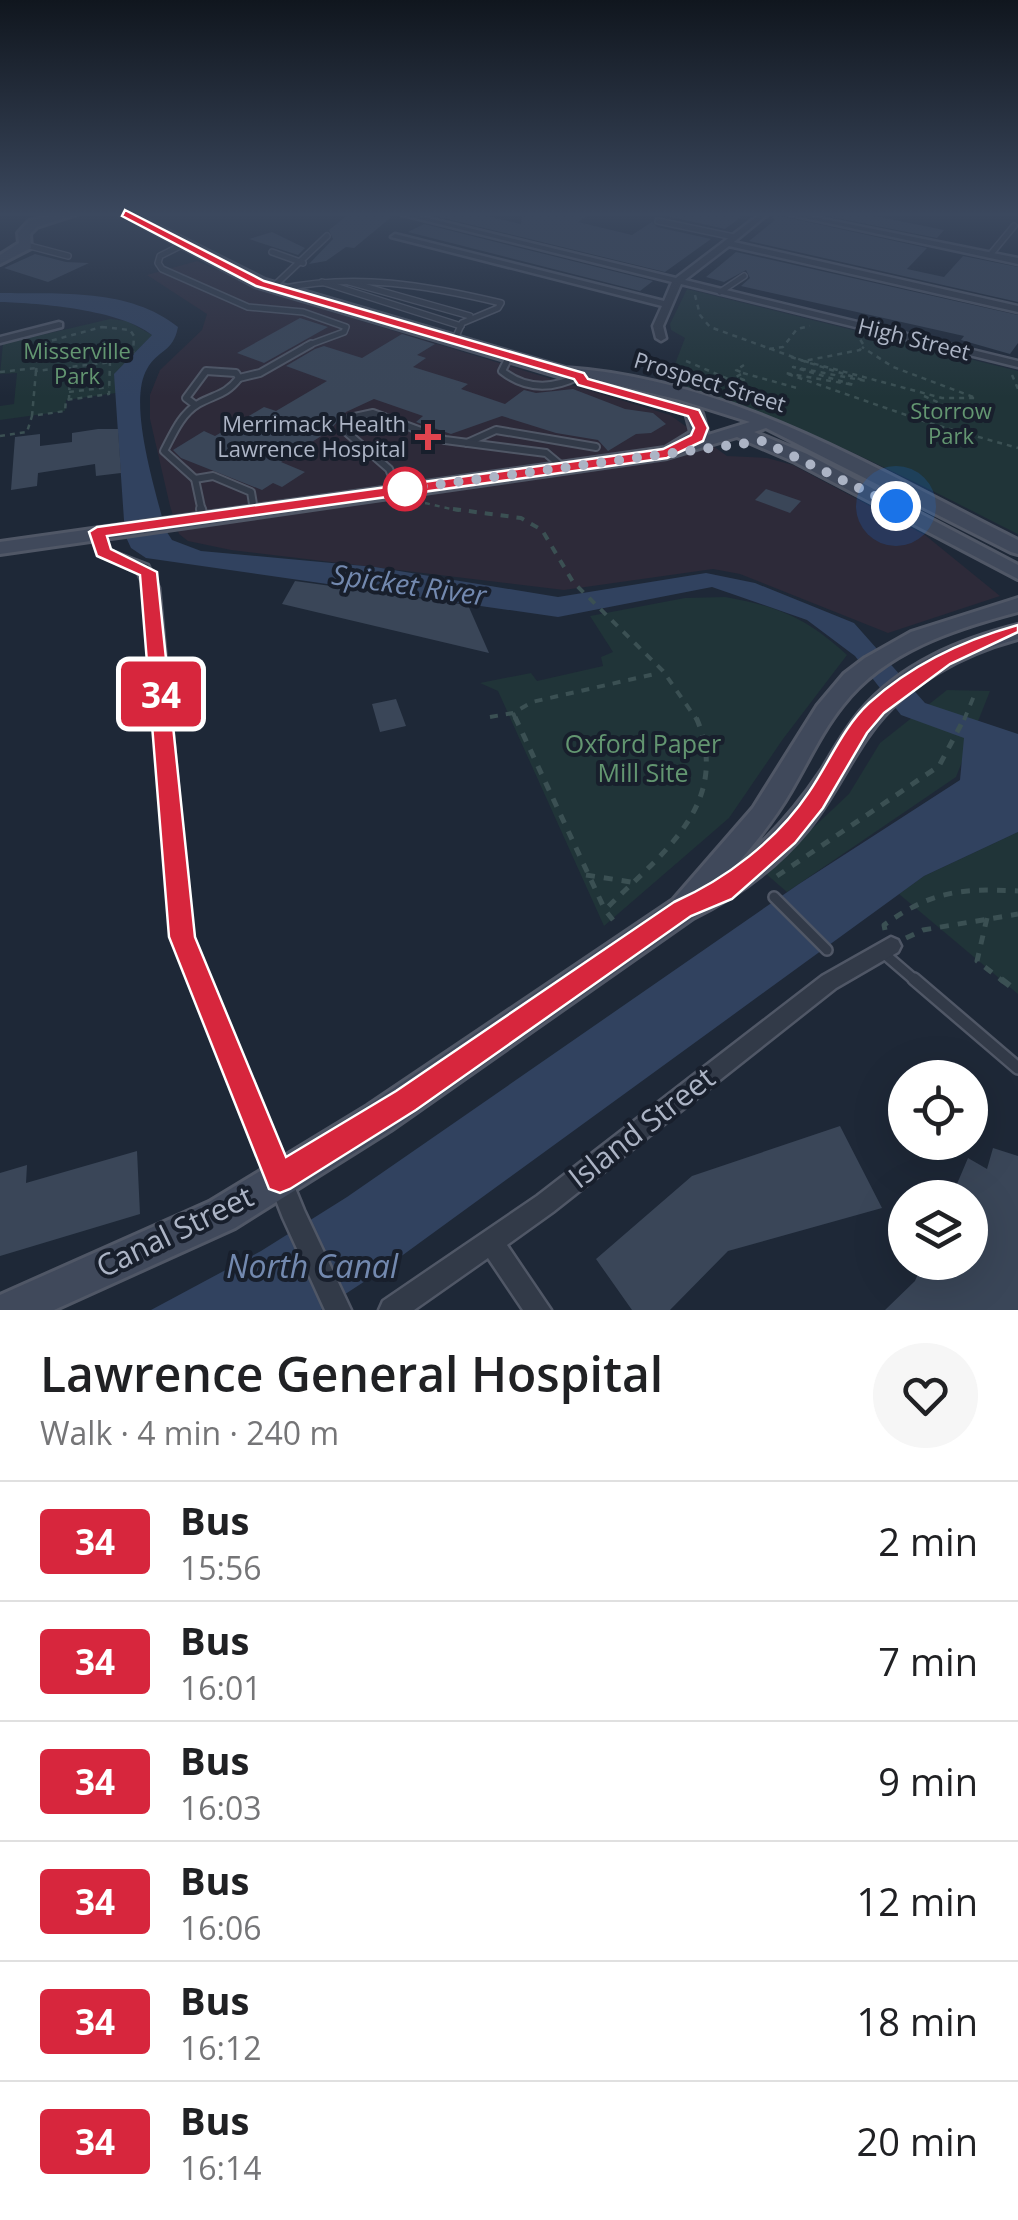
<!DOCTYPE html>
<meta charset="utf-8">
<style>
:root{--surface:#fff;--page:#f6f6f6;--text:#202124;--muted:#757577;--line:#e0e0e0}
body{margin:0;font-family:"Open Sans",sans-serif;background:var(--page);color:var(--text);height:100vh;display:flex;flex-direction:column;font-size:38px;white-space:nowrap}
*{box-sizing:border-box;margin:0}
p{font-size:32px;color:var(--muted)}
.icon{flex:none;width:55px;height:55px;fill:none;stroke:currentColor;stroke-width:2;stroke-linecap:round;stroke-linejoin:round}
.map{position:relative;height:1310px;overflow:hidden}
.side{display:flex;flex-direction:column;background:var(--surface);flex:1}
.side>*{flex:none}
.badge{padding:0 20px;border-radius:8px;font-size:35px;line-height:65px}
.buttons{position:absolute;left:888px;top:1060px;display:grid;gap:20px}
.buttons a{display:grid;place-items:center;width:100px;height:100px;border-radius:50%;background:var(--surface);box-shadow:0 10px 40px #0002;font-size:50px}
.you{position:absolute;width:50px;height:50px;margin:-25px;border:8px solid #fff;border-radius:50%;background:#1a73e8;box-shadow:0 0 0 15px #1a73e833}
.map>.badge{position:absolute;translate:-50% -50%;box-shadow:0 0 0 5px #fff}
.round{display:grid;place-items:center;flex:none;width:105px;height:105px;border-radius:52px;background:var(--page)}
.overview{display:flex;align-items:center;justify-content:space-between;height:170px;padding:0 40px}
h1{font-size:48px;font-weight:600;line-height:75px}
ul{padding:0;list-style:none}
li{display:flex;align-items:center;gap:30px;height:120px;padding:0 40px;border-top:2px solid var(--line)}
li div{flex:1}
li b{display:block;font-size:38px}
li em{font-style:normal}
li .badge{min-width:110px;font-weight:700;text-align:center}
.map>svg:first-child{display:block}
.medical{fill:#2d2a39}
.green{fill:#203438}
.water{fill:#31425f}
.building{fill:#3a4658}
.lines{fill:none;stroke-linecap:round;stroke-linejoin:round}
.lane-far4-casing{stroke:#505766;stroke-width:8}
.lane-far3-casing{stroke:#505766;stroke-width:10}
.lane-far2-casing{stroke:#505766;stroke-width:12}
.lane-far1-casing{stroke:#505766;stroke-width:14}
.lane-casing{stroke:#505766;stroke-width:16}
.street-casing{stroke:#505766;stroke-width:5}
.secondary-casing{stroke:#505766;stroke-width:6}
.path-far3{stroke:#3b5053;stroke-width:2.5;stroke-dasharray:5 5;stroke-linecap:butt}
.path-far2{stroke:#3b5053;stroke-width:4;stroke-dasharray:8 8;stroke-linecap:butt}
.path-far1{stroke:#3b5053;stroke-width:5;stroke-dasharray:9 9;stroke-linecap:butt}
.path{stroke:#3b5053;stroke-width:6;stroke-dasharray:11 11;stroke-linecap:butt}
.lane-far4{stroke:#323a48;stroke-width:5}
.lane-far3{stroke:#323a48;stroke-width:6}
.lane-far2{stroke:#323a48;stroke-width:8}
.lane-far1{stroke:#323a48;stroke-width:9}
.lane{stroke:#323a48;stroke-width:11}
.street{fill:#323a48;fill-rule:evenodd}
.secondary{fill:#40495b;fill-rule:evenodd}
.line{fill:#d7263d;stroke:#fff;stroke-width:2.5}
.walk{stroke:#acb4c5;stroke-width:10;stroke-dasharray:0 18}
.health-dot{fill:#e0444e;stroke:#181f2c;stroke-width:4}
.stop-dot{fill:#fff;stroke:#d7263d;stroke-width:5}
.labels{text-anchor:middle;stroke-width:8;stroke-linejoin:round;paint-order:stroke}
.far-street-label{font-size:22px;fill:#acb4c5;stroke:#181f2c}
.far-park-label{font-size:22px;fill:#639671;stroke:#181f2c}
.far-poi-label{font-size:22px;fill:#acb4c5;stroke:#181f2c;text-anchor:end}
.park-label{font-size:25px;fill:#639671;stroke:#181f2c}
.water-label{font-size:28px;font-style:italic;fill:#7389af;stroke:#181f2c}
.near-street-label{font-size:30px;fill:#acb4c5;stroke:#181f2c}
.near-water-label{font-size:32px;font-style:italic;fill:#7389af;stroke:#181f2c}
</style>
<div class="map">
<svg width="1018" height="1310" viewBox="0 0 1018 1310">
<rect width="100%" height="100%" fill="#1e2837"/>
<path class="medical" d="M197,261L276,295L670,415L727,456L767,458L793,465L925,535L1000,596L888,633L740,574L713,569L564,590L231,550L188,541L179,534L170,506L150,419V395L160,370L202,330L207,314L147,275Z"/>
<g class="green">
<path d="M687,289L1018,371V534C900,475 796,418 667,385L685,338L671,330L670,324Z"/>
<path d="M110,319L127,321L152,335L115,374L116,393L66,400L65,411L0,420V406L14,404L17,373L0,374L3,344Z"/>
<path d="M725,597C778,606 808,619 847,655L783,739L729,818L604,926L498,691L480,683L531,673L537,681L603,666L601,657L613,652L590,616L685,598Z"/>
<path d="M947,690L990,691L956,777L787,892L765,873L849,794L880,743Z"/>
<path d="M1018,832V994L899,894L924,876Z"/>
</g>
<path class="water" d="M0,293C59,294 130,288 178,327C173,353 158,349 147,369C127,403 156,491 165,529L172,540L201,551L375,567L558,597L706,573L755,583L854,623L925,703L1018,734V832L924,876L385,1268L321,1310H151L261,1251L347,1197L799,884L960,780L964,738L901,715L855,656L807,620L712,587L558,617L146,558L131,548L125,535L114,374L152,335C121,310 40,303 0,302Z"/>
<g class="building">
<path d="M349,214H395L354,248L346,247L326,261L309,264L333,239L329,230Z"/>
<path d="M445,214H479L521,224L522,214H590L578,222L632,235L652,222L657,227L711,239L665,272L439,217Z"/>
<path d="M665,214H745L725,229L662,215Z"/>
<path d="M771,214L927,248L907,269L944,277L963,256L1018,267V302L749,241L775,220Z"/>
<path d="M816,214H865L944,230L937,238Z"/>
<path d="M424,224L653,281L640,291L408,232Z"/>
<path d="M272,232L305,248L298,255L249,239Z"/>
<path d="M736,252L1018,315V343L1010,354L961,340L964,336L741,286L750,278L746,270L724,282L706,277Z"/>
<path d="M35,254L66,262L89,263L48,282L4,268Z"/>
<path d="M300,318L328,327L264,363L237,353Z"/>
<path d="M402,334L435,344L417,355L426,358L413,367L468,384L461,389L505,404L524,390L536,393L573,389L625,409L653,413L666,424L651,433L636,434L608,451L598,440L556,433L502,416L451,434L416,422L423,416L374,399L346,412L329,431L281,462L305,472L282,487L273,483L262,490L181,458L173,450L204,431L215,436L264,407L276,411L327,381L286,366L315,349L324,346L362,358Z"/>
<path d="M98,429H118L121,473L96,476L95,464L38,473L37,486L11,490L15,437L40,434V446L72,442V433Z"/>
<path d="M766,489L801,501L790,513L755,500Z"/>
<path d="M295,581L468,605L489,653L282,604Z"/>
<path d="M396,699L406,726L380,732L372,704Z"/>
<path d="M840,1126L882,1208L728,1251L670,1310H632L596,1259L692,1176Z"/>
<path d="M993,1148L1018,1156V1310H885L915,1281L923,1262H970V1198H951L968,1158L987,1169Z"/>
<path d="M137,1151L140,1214L0,1256V1173L27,1165L26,1183Z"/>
</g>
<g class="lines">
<g class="lane-far4-casing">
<g id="lane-far4">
<path d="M658,221L734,237"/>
<path d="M184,244L160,256L158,263L162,269L248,307L303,312L346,327L344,332L306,346"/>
<path d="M26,245L68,256"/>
<path d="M272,252L303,263"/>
<path d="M990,255L1014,226"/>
<path d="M322,282L461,326"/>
<path d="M349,282L470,316"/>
<path d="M273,287L327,236"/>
<path d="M280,289C356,273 426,285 501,303L498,308L462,323L454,341"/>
<path d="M720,292L744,276"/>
</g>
</g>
<g class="lane-far3-casing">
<g id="lane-far3">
<path d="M509,357L502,371C526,390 553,389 579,376"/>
<path d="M239,378L260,373L311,344"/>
<path d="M194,404L186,398L206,371L236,373L239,378C226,395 216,394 198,404C181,414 173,434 164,451L195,479"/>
<path d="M467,443L496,430L596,447"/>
<path d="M398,490L389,469L344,430L350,418L373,413L445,440L546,453L564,468"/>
<path d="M202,512L195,479L213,476L251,492L254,510"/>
</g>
</g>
<g class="lane-far2-casing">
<path id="lane-far2" d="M201,509L203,517"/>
</g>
<g class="lane-far1-casing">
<g id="lane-far1">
<path d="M774,897L827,950"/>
<path d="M881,951L917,982"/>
</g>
</g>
<g class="lane-casing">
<path id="lane" d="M914,979L1018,1068"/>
</g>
<g class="street-casing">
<g id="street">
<path d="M399,214H411L676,278L760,214H768L734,242L1018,306V312L729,246L685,280L1018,361V367L681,284L663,326L666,338L661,341L656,338L653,326L662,306L391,237L395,234L664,301L672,282Z"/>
<path d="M786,214H799L1018,258V264Z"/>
<path d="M59,322L62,323V327L0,343V337Z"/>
<path d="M97,528L104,532L109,550L148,565L159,588L192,937L304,1210L351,1310H325L283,1218L172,937L145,588L137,571L98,555L90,532Z"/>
<path d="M891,937L898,940L901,946L898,952L836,988L553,1212L507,1245L551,1310H523L488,1258L414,1310H379L383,1301L537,1196L822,976Z"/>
</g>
</g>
<g class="secondary-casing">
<g id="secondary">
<path d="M59,214H77L37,227L30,234L31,248L0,264V255L19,243L18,233L29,221Z"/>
<path d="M120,214H134L265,280L565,368C728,378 875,469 1018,540V554L1011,552L766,428L754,432L807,454L1018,565V579L795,462L737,437L667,458L0,554V542L665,448L691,432L686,413L694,408L702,413L708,435L750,422L680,400L596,380L558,376L255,286Z"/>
<path d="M1018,598V612C954,629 885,651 843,705C822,731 808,762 791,791C775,819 756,842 735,866C770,839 798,806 822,770C834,750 845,730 860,712C900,664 959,640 1018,625V639C962,654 905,684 871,732C848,763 833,799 808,829C776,868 738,896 693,918L391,1130L235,1228L54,1310H0V1295L209,1202L367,1106L673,900L753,808L817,706L844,674L865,658L911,632Z"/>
</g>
</g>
<g class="path-far3">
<path d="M695,295L700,315L710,327L804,361L860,350L863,344L858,336"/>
<path d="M102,327L130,330L134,336L133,353L112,362L36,371L38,356L31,350L35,345Z"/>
<path d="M769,349L783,347L797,329L810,326"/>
<path d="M791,357L866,381L793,367L854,385L785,373L932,424L1018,448"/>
<path d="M686,361L738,383"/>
<path d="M804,361L942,398H976L893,367L862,347"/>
<path d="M0,372L36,368"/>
<path d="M743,373L797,388"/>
<path d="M1012,375L1018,389"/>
<path d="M688,382L695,377L731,387L744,380L736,377L743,373L736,370L744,365"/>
<path d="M69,392L109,387"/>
<path d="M924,396L946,406"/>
<path d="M69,400L70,367"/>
<path d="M32,416L36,371"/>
<path d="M0,436L27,432L32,416L65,411L66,400L109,394L110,362"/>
<path d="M425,503L464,512"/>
</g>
<g class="path-far2">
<path d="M453,509L521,518L542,530L573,582L663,671L697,720"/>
<path d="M513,713L516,720"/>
<path d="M490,717L513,713L532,702L659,673"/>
<path d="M964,720L976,691"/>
</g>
<g class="path-far1">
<path d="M515,717L605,910"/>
<path d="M586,875L631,882"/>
<path d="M777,876L939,766L965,717"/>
<path d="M987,918L977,961L1004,982"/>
<path d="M613,920L605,910C659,855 734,805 696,717"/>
<path d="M885,930L884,925C932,891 960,888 1018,891"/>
<path d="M906,938L923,930L1018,914"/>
</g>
<path class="path" d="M1001,979L1018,992"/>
<use href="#lane-far4" class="lane-far4"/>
<use href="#lane-far3" class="lane-far3"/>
<use href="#lane-far2" class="lane-far2"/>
<use href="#lane-far1" class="lane-far1"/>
<use href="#lane" class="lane"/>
<use href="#street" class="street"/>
<use href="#secondary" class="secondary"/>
</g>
<linearGradient id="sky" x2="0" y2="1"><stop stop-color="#10161e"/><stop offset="0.54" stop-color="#3b485e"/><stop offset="1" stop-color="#3b485e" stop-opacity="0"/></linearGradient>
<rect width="1018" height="397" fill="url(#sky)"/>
<path class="line" d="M125,210L264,281L584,373L588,379L699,410L708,428L703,441L667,458L107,536L111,549L157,572L195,937L286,1157L396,1091L674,902C726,879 777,840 809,792C829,763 843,727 869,703C911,665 964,640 1018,625V632L950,664L884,713L867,733L823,808L795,843L732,899L691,916L416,1110L290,1189L280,1193L269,1189L169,937L140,575L97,556L89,532L97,527L663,449L691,435L694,428L688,416L578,385L574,379L256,286L122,216Z"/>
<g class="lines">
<path class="walk" d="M405,489L762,441L896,506"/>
</g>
<path class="health-dot" d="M423 422h10v10h10v10h-10v10h-10v-10h-10v-10h10z"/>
<circle class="stop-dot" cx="405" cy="489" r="20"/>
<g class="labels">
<g class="far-street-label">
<text transform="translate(914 339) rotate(14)" y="8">High Street</text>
<text transform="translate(710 382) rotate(17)" y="8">Prospect Street</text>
</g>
<g class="far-park-label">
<text x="77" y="359">Misserville<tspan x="77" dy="25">Park</tspan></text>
<text x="951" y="419">Storrow<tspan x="951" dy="25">Park</tspan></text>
</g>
<g class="far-poi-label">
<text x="406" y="432">Merrimack Health<tspan x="406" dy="25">Lawrence Hospital</tspan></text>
</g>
<g class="park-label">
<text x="643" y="753">Oxford Paper<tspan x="643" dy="29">Mill Site</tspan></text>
</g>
<g class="water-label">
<text transform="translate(409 585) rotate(8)" y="10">Spicket River</text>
</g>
<g class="near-street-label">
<text transform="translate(642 1128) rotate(-38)" y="10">Island Street</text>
<text transform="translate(175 1232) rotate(-26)" y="10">Canal Street</text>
</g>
<g class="near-water-label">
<text x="312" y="1278">North Canal</text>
</g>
</g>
</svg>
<div class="buttons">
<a><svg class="icon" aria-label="locate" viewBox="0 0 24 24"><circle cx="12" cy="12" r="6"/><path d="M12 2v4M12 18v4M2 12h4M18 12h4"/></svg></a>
<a><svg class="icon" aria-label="layers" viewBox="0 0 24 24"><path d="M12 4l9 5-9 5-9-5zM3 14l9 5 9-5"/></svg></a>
</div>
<div class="you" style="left:896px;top:506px"></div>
<b class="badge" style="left:161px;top:694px;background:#d7263d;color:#fff">34</b>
</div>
<section class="side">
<div class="overview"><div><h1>Lawrence General Hospital</h1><p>Walk · 4 min · 240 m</p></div><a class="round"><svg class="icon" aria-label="heart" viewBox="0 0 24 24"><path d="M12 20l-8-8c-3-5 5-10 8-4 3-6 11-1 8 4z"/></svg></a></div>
<ul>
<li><span class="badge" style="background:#d7263d;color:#fff">34</span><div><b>Bus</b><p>15:56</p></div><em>2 min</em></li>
<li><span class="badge" style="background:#d7263d;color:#fff">34</span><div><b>Bus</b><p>16:01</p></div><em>7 min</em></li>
<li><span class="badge" style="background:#d7263d;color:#fff">34</span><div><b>Bus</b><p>16:03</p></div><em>9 min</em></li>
<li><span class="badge" style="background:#d7263d;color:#fff">34</span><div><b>Bus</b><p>16:06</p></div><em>12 min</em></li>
<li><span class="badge" style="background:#d7263d;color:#fff">34</span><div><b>Bus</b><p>16:12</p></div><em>18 min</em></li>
<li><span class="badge" style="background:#d7263d;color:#fff">34</span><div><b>Bus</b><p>16:14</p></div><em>20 min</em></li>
</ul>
</section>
